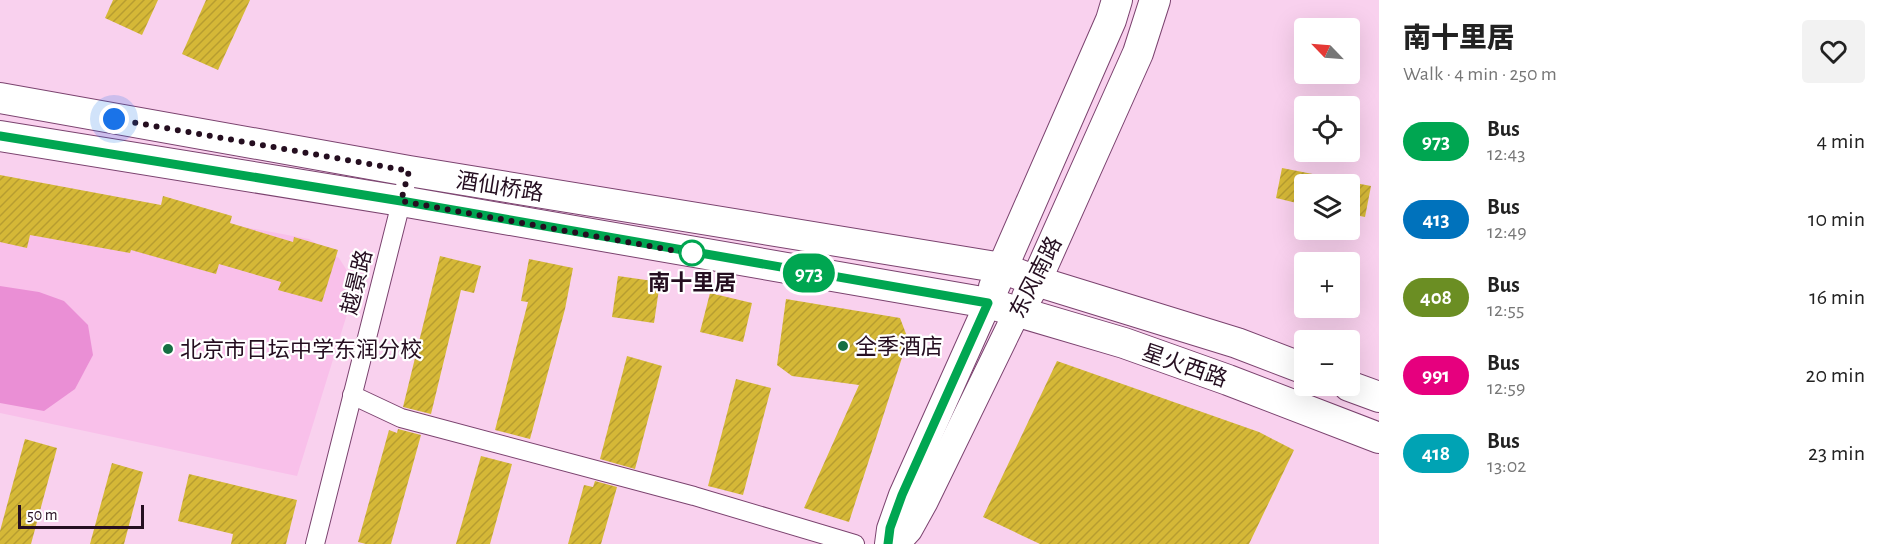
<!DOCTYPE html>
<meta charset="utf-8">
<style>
:root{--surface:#fff;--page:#f2f2f2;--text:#222;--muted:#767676}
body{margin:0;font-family:"Alegreya Sans","Noto Sans SC",sans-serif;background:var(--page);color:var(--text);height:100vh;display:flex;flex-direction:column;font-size:22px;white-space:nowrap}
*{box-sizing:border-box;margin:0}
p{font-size:20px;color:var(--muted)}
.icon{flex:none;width:33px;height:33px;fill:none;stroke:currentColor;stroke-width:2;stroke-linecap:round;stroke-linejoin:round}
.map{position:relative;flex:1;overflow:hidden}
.side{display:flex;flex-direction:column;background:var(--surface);width:510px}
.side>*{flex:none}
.badge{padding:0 12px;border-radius:20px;font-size:21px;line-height:39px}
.needle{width:39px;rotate:295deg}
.controls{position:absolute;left:1294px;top:18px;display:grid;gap:12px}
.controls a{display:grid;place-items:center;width:66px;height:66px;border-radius:6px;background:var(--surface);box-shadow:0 6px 24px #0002;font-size:30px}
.scale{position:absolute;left:18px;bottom:15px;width:126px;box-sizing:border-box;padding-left:6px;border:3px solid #250e20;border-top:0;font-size:16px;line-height:21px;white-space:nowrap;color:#250e20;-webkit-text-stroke:4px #fff;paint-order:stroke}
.you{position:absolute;width:30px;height:30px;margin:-15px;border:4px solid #fff;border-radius:50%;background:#1a73e8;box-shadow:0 0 0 9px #1a73e833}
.map>.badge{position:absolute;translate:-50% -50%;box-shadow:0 0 0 3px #fff}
.round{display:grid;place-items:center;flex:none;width:63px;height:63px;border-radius:6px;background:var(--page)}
.overview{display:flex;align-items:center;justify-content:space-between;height:102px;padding:0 24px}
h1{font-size:28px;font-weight:800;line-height:45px}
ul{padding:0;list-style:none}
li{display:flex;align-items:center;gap:18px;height:78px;padding:0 24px}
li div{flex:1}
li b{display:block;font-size:22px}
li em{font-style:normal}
li .badge{min-width:66px;font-weight:700;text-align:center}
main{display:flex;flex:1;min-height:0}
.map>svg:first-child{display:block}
.built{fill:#f9c0ea}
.pitch{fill:#ea8fd5}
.building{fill:url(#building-hatch)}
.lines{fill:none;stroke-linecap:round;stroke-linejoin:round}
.street-casing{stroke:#7b436f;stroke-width:20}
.secondary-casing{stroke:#7b436f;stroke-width:28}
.primary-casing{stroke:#7b436f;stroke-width:32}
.street{stroke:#fff;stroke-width:18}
.secondary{stroke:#fff;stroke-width:26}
.primary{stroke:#fff;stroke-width:30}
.line-casing{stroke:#fff;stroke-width:14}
.line{stroke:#00a651;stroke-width:9}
.walk{stroke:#250e20;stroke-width:6;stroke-dasharray:0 10.8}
.stop-dot{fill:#fff;stroke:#00a651;stroke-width:3}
.poi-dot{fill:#166f42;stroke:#fff;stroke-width:2}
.labels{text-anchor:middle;stroke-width:4.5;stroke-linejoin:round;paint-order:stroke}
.street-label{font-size:22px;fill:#250e20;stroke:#fff}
.stop-label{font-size:22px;font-weight:bold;fill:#250e20;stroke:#fff}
.poi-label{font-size:22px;fill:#250e20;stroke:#fff;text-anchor:start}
</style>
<main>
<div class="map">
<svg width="1379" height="544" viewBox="0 0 1379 544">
<defs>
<pattern id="building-hatch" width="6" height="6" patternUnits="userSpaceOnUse" patternTransform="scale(1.5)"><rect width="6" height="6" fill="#d5b837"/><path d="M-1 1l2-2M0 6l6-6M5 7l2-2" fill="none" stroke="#b79d30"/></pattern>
</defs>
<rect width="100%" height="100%" fill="#f9d1ee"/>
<path class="built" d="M0,182L309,239L339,258L356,285L297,476L0,413Z"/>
<path class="pitch" d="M0,286L39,292L64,301L88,325L93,355L75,389L44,411L0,403Z"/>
<g class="building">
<path d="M113,0H158L142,35L105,18Z"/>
<path d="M206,0H250L218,70L182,54Z"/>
<path d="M1282,168L1333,178V184H1305V205L1276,198Z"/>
<path d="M0,175L161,205L163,196L232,216L230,223L293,242L294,237L338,250L322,302L278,290L281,282L219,264L216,274L131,250L130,253L30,235L27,248L0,242Z"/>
<path d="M1350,182L1371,186L1365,217L1350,214Z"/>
<path d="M440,256L481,266L474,293L461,290L431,414L403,407Z"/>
<path d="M529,259L573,268L565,309L530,439L495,430L528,302L521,301Z"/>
<path d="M618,276L660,282L654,323L612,317Z"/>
<path d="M710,293L752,303L743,342L700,332Z"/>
<path d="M786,299L900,318L908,339L849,522L804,508L859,385L792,376L777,365Z"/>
<path d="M627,356L662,366L635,469L600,459Z"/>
<path d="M1057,361L1259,432L1294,450L1249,544H1040L983,517Z"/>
<path d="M736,379L771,388L743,495L708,486Z"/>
<path d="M398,429L421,435L391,544H366L358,542L389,430L397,433Z"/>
<path d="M25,439L57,448L31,544H0V531Z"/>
<path d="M481,456L512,464L490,544H456Z"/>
<path d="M112,463L143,472L124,544H90Z"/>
<path d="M189,474L297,500L286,544H231L233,534L178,521Z"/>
<path d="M595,481L617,487L601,544H568L584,485L593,487Z"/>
</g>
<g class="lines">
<g class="street-casing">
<g id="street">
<path d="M352,395L401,418L694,496L855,544"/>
<path d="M315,544L409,171"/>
</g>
</g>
<g class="secondary-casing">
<g id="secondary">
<path d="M888,544L890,529L902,495L988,303"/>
<path d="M896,544L909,530L924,503L1017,312"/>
</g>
</g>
<g class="primary-casing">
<g id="primary">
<path d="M0,98L409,171L1002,268L1036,281L1237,343L1305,369"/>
<path d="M0,136L401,201L988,303L1124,343L1228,380L1379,438"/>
<path d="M994,287L1111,20L1117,0"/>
<path d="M1027,297L1036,281L1138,53L1155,0"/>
<path d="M1349,386L1379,397"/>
</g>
</g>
<use href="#street" class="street"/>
<use href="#secondary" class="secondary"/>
<use href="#primary" class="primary"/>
</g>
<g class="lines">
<g class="line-casing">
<path id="line" d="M0,136L401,201L988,303L902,495L890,528L888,544"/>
</g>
<use href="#line" class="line"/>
<path class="walk" d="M114,119L409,171L401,201L699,255L692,253"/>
</g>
<circle class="stop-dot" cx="692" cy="253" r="12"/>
<g class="poi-dot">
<circle cx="843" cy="346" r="6"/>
<circle cx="168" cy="349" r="6"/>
</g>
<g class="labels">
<g class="street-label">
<text transform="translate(500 186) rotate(9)" y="8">酒仙桥路</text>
<text transform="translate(1035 277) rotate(-63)" y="8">东风南路</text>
<text transform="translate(356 282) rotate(-76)" y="8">越景路</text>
<text transform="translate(1185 365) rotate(19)" y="8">星火西路</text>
</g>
<g class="stop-label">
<text x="692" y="290">南十里居</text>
</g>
<g class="poi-label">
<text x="855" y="354">全季酒店</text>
<text x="180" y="357">北京市日坛中学东润分校</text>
</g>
</g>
</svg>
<div class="controls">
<a><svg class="needle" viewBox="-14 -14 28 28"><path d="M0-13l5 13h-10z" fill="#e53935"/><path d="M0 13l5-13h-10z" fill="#767676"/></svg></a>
<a><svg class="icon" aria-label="locate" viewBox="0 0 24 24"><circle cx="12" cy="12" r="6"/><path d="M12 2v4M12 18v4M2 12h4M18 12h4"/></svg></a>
<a><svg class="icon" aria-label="layers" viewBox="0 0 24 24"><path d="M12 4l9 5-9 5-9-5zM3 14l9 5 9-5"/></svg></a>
<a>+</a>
<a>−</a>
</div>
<div class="scale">50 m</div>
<div class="you" style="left:114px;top:119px"></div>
<b class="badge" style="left:809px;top:273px;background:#00a651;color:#fff">973</b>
</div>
<section class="side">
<div class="overview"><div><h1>南十里居</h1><p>Walk · 4 min · 250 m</p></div><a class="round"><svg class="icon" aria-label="heart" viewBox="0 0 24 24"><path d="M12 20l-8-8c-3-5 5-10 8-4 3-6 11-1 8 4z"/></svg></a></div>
<ul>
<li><span class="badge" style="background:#00a651;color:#fff">973</span><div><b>Bus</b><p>12:43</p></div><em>4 min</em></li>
<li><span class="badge" style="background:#0072bc;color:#fff">413</span><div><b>Bus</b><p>12:49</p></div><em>10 min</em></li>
<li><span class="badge" style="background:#6b8e23;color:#fff">408</span><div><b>Bus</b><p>12:55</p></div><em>16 min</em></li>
<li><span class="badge" style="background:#e6007e;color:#fff">991</span><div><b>Bus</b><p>12:59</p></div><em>20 min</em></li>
<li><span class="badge" style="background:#00a3b4;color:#fff">418</span><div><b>Bus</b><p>13:02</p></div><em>23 min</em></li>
</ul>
</section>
</main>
